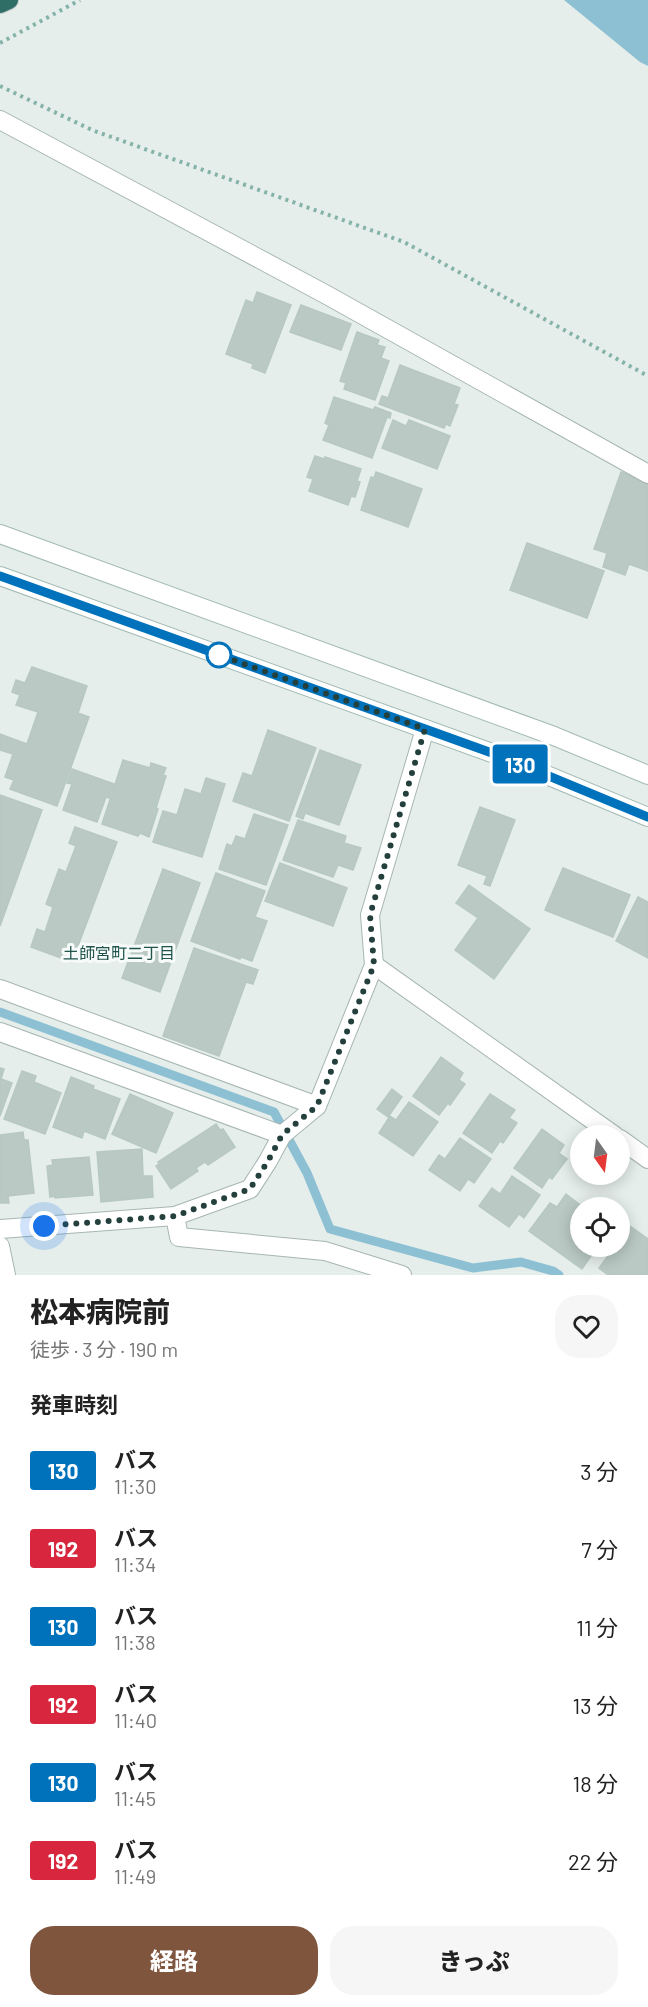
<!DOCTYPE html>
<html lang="ja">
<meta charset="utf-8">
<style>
:root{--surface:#fff;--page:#f6f6f6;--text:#222;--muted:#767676;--accent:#80553d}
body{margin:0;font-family:Barlow,"Noto Sans JP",sans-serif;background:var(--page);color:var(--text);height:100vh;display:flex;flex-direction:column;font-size:22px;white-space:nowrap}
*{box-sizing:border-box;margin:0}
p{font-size:20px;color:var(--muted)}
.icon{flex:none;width:33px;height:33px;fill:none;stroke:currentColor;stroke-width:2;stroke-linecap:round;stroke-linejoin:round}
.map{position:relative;height:1275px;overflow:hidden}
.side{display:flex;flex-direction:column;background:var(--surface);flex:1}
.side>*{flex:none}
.badge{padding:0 12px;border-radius:4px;font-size:21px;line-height:39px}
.needle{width:39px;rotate:166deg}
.tools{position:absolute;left:570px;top:1125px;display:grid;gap:12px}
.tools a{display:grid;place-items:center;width:60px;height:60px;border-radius:50%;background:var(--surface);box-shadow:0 3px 15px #0003;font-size:30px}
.you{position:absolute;width:30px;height:30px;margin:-15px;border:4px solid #fff;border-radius:50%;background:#1a73e8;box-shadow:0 0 0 9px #1a73e833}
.map>.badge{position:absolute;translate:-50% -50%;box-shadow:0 0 0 3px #fff}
h2{padding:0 30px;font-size:22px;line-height:54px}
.round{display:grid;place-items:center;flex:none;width:63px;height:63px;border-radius:24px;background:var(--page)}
.overview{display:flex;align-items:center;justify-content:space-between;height:102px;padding:0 30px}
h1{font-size:28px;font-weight:800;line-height:45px}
.cta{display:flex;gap:12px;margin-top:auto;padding:12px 30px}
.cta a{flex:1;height:69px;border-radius:24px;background:var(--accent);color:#fff;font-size:24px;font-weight:800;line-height:69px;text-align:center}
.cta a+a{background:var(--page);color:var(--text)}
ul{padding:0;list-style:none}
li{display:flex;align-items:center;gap:18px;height:78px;padding:0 30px}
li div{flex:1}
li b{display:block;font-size:22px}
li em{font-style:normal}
li .badge{min-width:66px;font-weight:700;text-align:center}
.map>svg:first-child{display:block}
.water{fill:#8dc0d3}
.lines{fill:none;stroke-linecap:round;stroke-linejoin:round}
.stream{stroke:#8dc0d3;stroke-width:9}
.building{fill:#bac9c4;stroke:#b7c8c3;stroke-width:1.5}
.street-casing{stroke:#a7b6b3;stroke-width:20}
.secondary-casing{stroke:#a3bab4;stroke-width:20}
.highway-casing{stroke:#c1cac8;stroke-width:20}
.path{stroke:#85b2a9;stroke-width:4;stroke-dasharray:3 4.5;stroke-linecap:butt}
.street{stroke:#fff;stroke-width:18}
.secondary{stroke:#fff;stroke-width:18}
.highway{stroke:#2f6d67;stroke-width:18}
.line-casing{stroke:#fff;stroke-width:14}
.line{stroke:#0072bc;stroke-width:9}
.walk{stroke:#23403c;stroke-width:6;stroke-dasharray:0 10.8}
.stop-dot{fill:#fff;stroke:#0072bc;stroke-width:3}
.labels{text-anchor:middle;stroke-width:6;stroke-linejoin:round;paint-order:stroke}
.neighbourhood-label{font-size:16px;fill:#1f534c;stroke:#f6faf8}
</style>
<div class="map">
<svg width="648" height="1275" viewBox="0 0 648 1275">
<rect width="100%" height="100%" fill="#e5eeeb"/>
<path class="water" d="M564,0H648V66L640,62Z"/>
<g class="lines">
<path class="stream" d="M0,1012L274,1112L307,1173L330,1229L473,1268L521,1262L553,1271L559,1275"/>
</g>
<g class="building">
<path d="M257,292L291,305L265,373L252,368L253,364L226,354L246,300L253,303Z"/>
<path d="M301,305L351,324L341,350L290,332Z"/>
<path d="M357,332L379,340L377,345L385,347L381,358L389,361L375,400L344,389L346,383L340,381Z"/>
<path d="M400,365L460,388L454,404L458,405L450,426L446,424L444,428L379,404L382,396L388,398Z"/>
<path d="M334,397L373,410L375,407L391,413L390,418L387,417L372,458L323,440L329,425L325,423Z"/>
<path d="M393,420L406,426L409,420L450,436L437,469L382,448Z"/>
<path d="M315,456L324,459L325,457L361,469L357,481L360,482L355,497L351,496L348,505L309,491L313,479L307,477Z"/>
<path d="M376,472L422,489L408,527L361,510L371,477L374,478Z"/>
<path d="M621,472L648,482V571L629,564L625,575L603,567L607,553L594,549Z"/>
<path d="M527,543L604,571L587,618L510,590Z"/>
<path d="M32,667L87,686L78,713L89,717L57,806L10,789L14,780L5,777L13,754L0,750V734L27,744L38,712L16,705L20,695L12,692L16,680L25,683Z"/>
<path d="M268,730L316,748L289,821L233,801L243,773L252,776Z"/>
<path d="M320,750L361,765L339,825L305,813L303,819L296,816Z"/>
<path d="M123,760L150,768L151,763L166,768L163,775L166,776L156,808L158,809L149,837L140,833L138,836L102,824Z"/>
<path d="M72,769L114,784L109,798L106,797L97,822L63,810L72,784L67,783Z"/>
<path d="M206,778L225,784L202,857L153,842L163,811L177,815L185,789L201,794Z"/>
<path d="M0,795L42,810L0,926Z"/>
<path d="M480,807L515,820L490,886L484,884L487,876L458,865Z"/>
<path d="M254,814L288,825L266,885L219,869L227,844L232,846L236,836L245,839Z"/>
<path d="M298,820L346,836L344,843L361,848L353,870L338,865L333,877L283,860Z"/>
<path d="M75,827L117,842L72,962L31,947L37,929L45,932L53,907L46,904L59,869L66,872L76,846L69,843Z"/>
<path d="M280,863L347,888L333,926L265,901Z"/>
<path d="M563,868L630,895L613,937L545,910Z"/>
<path d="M163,869L200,883L160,992L122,978Z"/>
<path d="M216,873L265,891L255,917L267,921L252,961L241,957L240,959L191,941Z"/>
<path d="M469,885L530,929L494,979L455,950L478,918L456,903Z"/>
<path d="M638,897L648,902V958L616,941Z"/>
<path d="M194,948L258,970L253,984L246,982L219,1056L163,1036Z"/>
<path d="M441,1057L463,1073L459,1080L465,1084L450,1105L448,1103L439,1115L413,1096Z"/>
<path d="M0,1068L4,1069L1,1079L12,1083L0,1116Z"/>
<path d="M22,1071L36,1076L34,1082L61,1093L45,1134L4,1119Z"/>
<path d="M71,1077L94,1086L93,1089L120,1099L105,1139L84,1131L82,1138L53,1127Z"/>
<path d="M392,1089L402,1097L388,1117L377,1109Z"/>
<path d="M130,1094L173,1113L156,1153L112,1134Z"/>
<path d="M490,1094L515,1110L509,1118L517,1123L503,1143L500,1141L492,1153L463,1133Z"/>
<path d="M409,1102L438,1122L413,1156L379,1133L390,1116L396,1120Z"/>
<path d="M216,1124L220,1130L223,1129L235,1147L208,1165L205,1162L196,1168L198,1171L171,1189L156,1166L159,1164L158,1162Z"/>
<path d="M542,1129L564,1145L559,1153L567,1159L552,1179L549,1177L542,1188L514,1168Z"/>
<path d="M23,1132L24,1140H28L34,1193L8,1196L9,1203H0V1135Z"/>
<path d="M460,1138L491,1159L474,1183L468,1179L460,1191L429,1170L439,1155L445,1159Z"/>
<path d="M142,1149L143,1176H152L153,1197L101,1202L97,1152Z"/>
<path d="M89,1157L93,1195L55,1198V1196L50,1197L47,1166L53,1165L52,1160Z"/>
<path d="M512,1176L540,1195L524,1218L519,1214L509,1227L479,1206L492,1188L500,1194Z"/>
<path d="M566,1194L584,1208H580V1246H598L582,1269L529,1231L550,1203L557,1207Z"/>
<path d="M630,1226L648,1239V1275H608L599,1268L615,1246H620V1240Z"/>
</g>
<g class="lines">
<g class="street-casing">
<g id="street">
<path d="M0,120L325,294L648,474"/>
<path d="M374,965L615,1136"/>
<path d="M0,989L317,1106"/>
<path d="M0,1032L282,1135"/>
<path d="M620,1139L648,1159"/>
<path d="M175,1216L179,1237L325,1251L402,1275"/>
<path d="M0,1229L175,1216L250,1189L268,1161L282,1135L317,1106L374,965L370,915L425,729"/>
<path d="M0,1246L6,1275"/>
</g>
</g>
<g class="secondary-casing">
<g id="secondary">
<path d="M0,534L554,736L648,775"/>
<path d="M0,576L503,757L648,817"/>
</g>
</g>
<g class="highway-casing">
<path id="highway" d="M0,4L9,0"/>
</g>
<g class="path">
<path d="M0,43L80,0"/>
<path d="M0,86L92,130L404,242L648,376"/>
</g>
<use href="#street" class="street"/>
<use href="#secondary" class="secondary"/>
<use href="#highway" class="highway"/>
</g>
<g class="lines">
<g class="line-casing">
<path id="line" d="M0,576L503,757L648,817"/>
</g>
<use href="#line" class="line"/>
<path class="walk" d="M44,1226L175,1216L250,1189L268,1161L282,1135L317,1106L374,965L370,915L425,729L219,655"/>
</g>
<circle class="stop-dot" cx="219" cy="655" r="12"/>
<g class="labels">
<g class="neighbourhood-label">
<text x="119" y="959">土師宮町二丁目</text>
</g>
</g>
</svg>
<div class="tools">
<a><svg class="needle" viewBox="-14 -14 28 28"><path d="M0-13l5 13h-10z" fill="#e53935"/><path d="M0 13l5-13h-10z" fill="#767676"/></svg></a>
<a><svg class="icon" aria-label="locate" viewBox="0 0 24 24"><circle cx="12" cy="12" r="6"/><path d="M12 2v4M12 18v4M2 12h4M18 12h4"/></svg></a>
</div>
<div class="you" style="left:44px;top:1226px"></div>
<b class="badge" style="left:520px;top:764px;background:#0072bc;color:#fff">130</b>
</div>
<section class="side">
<div class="overview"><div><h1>松本病院前</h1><p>徒歩 · 3 分 · 190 m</p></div><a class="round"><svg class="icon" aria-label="heart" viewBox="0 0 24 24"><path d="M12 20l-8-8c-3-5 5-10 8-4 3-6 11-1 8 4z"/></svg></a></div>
<h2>発車時刻</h2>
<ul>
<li><span class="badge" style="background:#0072bc;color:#fff">130</span><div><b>バス</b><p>11:30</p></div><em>3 分</em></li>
<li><span class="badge" style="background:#d7263d;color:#fff">192</span><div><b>バス</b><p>11:34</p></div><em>7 分</em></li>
<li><span class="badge" style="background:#0072bc;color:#fff">130</span><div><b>バス</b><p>11:38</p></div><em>11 分</em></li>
<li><span class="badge" style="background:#d7263d;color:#fff">192</span><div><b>バス</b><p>11:40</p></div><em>13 分</em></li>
<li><span class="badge" style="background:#0072bc;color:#fff">130</span><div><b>バス</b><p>11:45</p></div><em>18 分</em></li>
<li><span class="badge" style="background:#d7263d;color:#fff">192</span><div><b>バス</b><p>11:49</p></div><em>22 分</em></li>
</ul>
<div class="cta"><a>経路</a><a>きっぷ</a></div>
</section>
